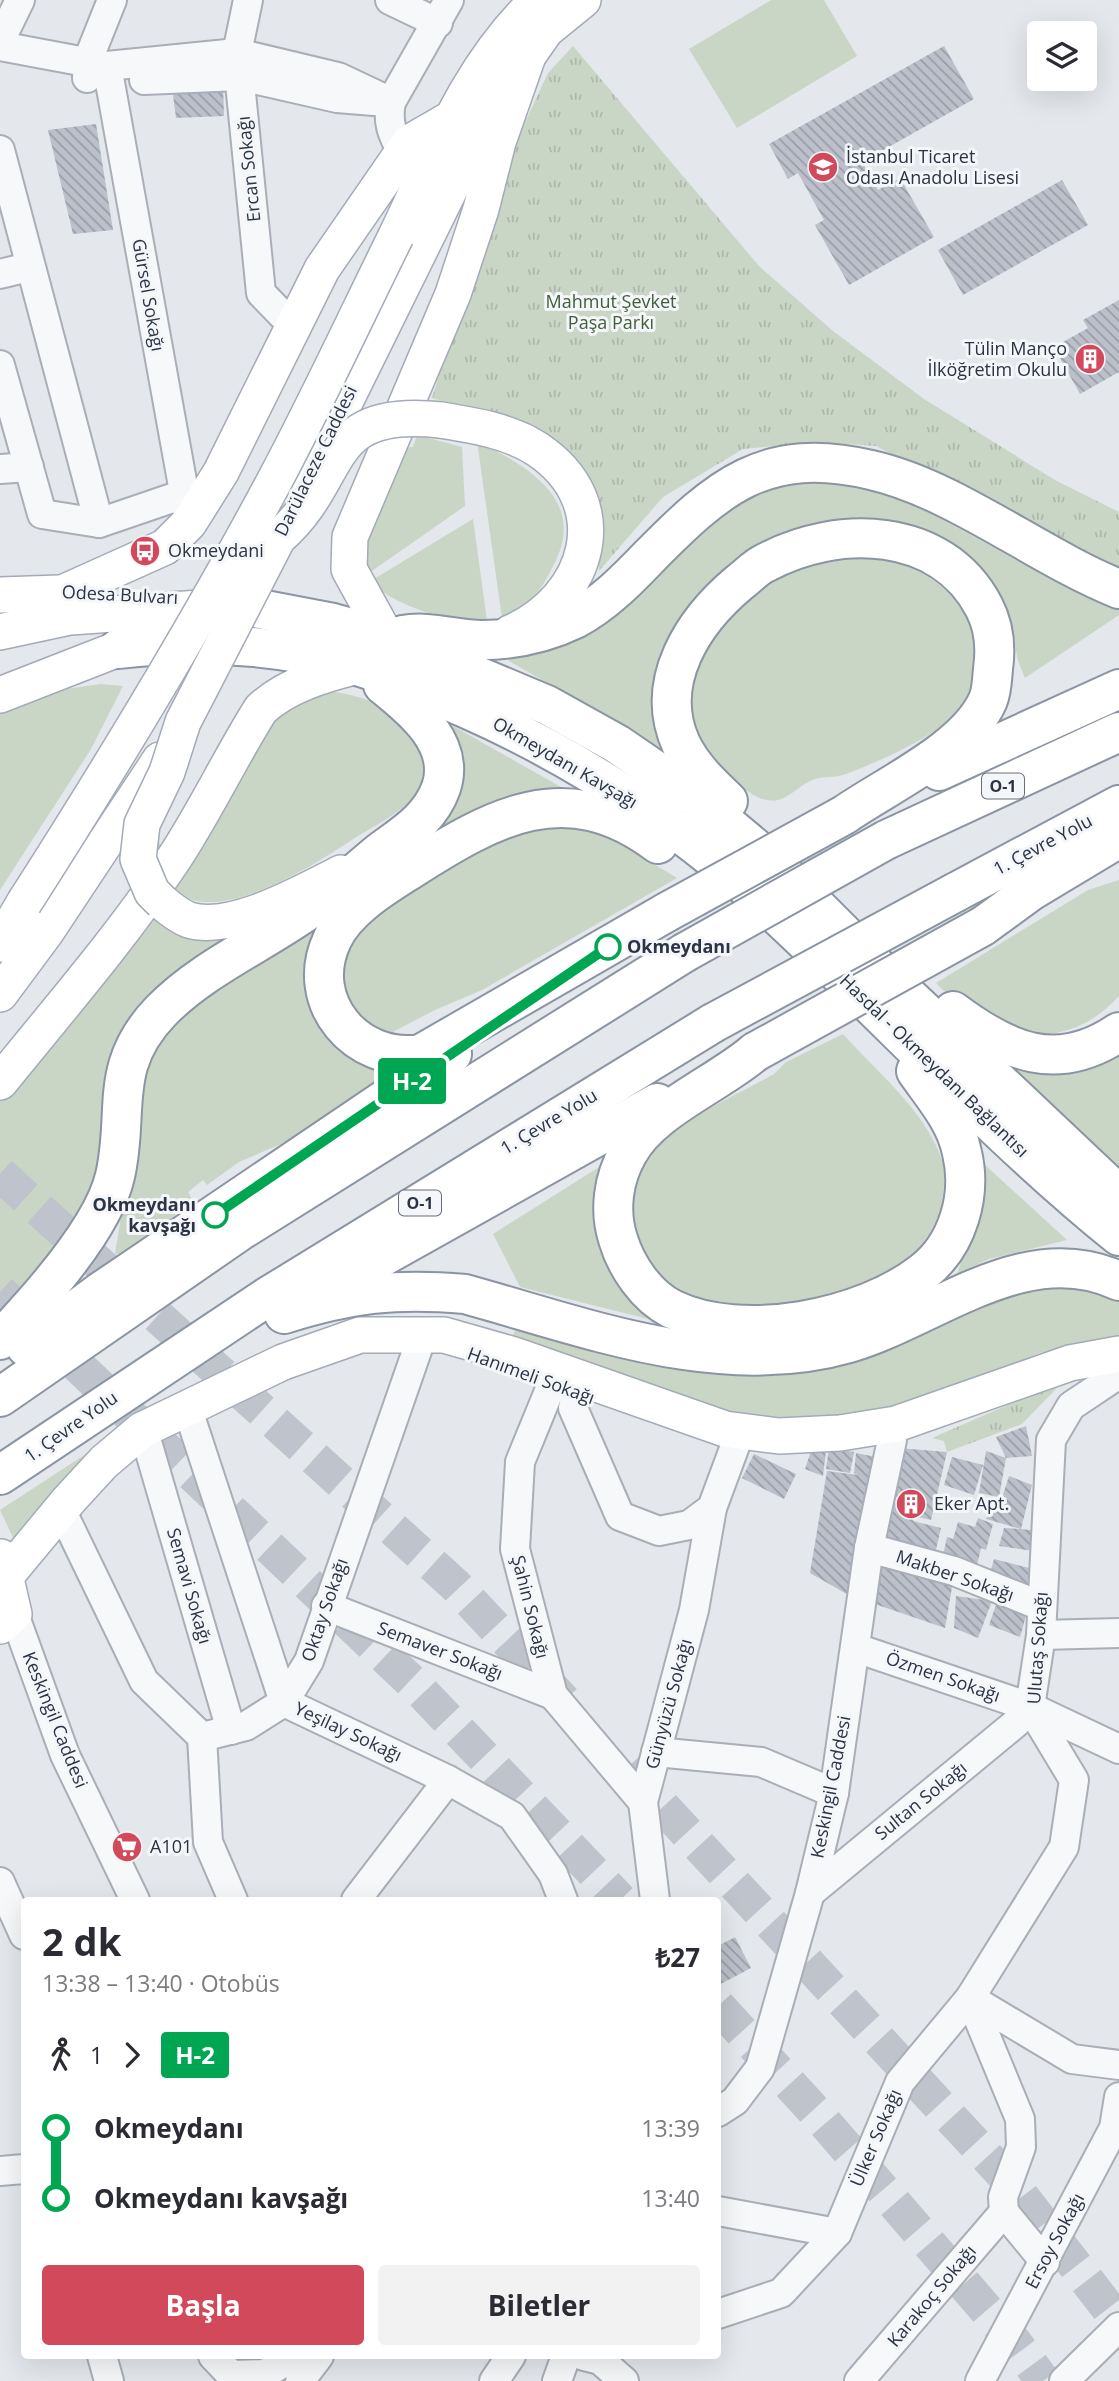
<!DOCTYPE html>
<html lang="tr">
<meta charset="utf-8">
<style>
:root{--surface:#fff;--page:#f2f2f3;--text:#2b2b33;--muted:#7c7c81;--accent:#d1495b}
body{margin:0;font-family:"Open Sans",sans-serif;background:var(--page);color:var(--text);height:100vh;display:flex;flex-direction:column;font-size:26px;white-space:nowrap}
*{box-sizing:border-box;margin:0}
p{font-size:23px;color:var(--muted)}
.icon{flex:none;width:38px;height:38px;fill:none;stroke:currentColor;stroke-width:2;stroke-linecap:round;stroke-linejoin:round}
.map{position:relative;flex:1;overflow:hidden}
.panel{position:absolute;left:21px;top:1897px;width:700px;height:462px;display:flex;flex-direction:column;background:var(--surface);border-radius:7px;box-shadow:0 7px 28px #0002}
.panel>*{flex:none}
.badge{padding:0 14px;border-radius:5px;font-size:24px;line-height:46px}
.fabs{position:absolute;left:1027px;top:21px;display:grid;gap:14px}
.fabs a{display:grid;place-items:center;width:70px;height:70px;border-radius:7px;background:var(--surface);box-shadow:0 7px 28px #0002;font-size:35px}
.map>.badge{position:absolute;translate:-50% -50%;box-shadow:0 0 0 4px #fff}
.legs{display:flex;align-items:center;gap:10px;height:77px;padding:0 21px;font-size:23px}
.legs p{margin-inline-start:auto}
.head{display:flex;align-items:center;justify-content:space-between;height:119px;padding:0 21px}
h1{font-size:38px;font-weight:700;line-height:52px}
.cta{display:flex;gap:14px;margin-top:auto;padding:14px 21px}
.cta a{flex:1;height:80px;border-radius:7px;background:var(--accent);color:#fff;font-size:28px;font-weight:700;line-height:80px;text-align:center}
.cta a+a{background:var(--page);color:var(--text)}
ul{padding:0 21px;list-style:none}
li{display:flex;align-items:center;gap:24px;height:70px;font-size:26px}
li i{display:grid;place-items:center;width:10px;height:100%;margin:0 9px;background:currentColor}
li i::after{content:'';width:18px;height:18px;margin:-9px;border:5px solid;border-radius:50%;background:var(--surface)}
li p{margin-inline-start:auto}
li:first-child i{background:linear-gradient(#0000 50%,currentColor 0)}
li:last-child i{background:linear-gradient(currentColor 50%,#0000 0)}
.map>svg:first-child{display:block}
.grass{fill:#c9d6c5}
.park{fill:url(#park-tufts)}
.building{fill:url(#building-back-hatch)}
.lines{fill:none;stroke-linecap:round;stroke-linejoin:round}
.major-tunnel{stroke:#bfc3cb;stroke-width:35;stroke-dasharray:35 18;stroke-linecap:butt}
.minor-casing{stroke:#a9aeb7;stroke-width:32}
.major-casing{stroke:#a3abb8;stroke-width:38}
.highway-casing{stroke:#8b94a3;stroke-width:42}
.minor{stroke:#f7f8fa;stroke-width:28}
.major{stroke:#fff;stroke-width:35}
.highway{stroke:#fff;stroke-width:38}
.major-bridge-casing{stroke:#a3abb8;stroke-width:38;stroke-linecap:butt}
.highway-bridge-casing{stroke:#8b94a3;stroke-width:42;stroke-linecap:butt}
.major-bridge{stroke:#fff;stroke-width:35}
.highway-bridge{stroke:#fff;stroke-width:38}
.line-1-casing{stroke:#fff;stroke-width:16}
.line-1{stroke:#00a651;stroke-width:10}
.stop-1-dot{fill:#fff;stroke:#00a651;stroke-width:3.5}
.labels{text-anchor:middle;stroke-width:6;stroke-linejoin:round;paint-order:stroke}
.shield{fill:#f4f6f9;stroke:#676e7b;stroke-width:2}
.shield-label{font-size:16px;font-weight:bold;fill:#2b3445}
.poi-label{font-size:18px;fill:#2b3445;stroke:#f4f6f9;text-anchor:start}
.street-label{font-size:18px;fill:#2b3445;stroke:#f4f6f9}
.park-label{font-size:18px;fill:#3f6138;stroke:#f4f6f9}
.stop-label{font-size:18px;font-weight:bold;fill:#2b3445;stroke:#f4f6f9;text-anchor:start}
</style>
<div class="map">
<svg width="1119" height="2381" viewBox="0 0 1119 2381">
<defs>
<pattern id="park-tufts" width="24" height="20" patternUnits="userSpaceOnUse" patternTransform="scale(1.75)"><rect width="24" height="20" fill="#c9d6c5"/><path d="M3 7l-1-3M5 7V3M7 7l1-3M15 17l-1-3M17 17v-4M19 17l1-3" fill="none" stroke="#adb8ab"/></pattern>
<pattern id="building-back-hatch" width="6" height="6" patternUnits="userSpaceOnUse" patternTransform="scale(1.75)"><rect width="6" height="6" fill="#bbc0ca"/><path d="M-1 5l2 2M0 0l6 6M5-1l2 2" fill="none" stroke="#989da6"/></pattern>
</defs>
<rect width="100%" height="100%" fill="#e4e7ec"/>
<g class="grass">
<path d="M771,0H824L857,56L737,128L689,49Z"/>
<path d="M417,435L462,447L465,506L369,573L362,548L399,448L413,447Z"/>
<path d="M477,441C525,465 587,499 555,562C539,595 533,601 502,618Z"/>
<path d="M786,478L860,483L909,501L1016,560L1119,606V615L1025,678L1018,661L1012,630L994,594L903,527L869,520L835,521L796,530L671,637C650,673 652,708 660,748L509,661V653L700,521Z"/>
<path d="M473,519L487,621C444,621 403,609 369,582Z"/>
<path d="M883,558C923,563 937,576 961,606C977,625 983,651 975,675C972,683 971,693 967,700C949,732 880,761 846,774C836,778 825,776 815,779C802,783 791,797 778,800C761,803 748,792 736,782C724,772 708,756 701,743C670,687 717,619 762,588C798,564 841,558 883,558Z"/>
<path d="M101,684L123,686L91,749L0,890V709L37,693Z"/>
<path d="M327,691C343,693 358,696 373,702C399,712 434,751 423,781C413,808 377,824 355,838C315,864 193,945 164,873C159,860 156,852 157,838L174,873L285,704Z"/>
<path d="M453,726L570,792L438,832C442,823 452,814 457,804C469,778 462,752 453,726Z"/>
<path d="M539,822L602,833L677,878L482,990L435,1010L385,1036L350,1014L336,960L338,946L433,870Z"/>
<path d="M1119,880V996C1063,1058 988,1038 936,983L1088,890Z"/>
<path d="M156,913L244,930L133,1017L111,1053L103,1096V1152L98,1180L63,1240L0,1320V1095Z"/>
<path d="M335,914L309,973L402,1071L313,1130L239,1162L207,1185L203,1180L188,1192L193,1201L125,1255L115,1254L144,1071L161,1042L175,1022L249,967Z"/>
<path d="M843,1034C878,1073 927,1112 943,1163C946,1175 944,1192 941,1205C925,1274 835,1305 772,1310C756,1311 740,1307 724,1306C714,1305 696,1307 687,1302C679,1298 650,1271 644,1263C640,1257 638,1246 635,1238C603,1148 712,1109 774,1074L786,1062Z"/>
<path d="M1119,1042V1166L1006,1062Z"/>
<path d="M604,1164L656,1321L520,1287L493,1234Z"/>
<path d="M984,1164L1067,1240L989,1259L957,1274L984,1197Z"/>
<path d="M1070,1282L1119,1294V1339L1039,1353L964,1385L842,1425L700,1410L508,1341L518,1327L618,1351L983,1301Z"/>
<path d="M155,1409L16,1544L0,1510Z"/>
</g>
<g class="park">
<path d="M573,46L759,266L833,331L924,399L1055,480L1119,512V569L1107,566L876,446L816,442L743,449L663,497L599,571V537L516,423L432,398L503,170L548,73Z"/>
<path d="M1057,1388L1022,1424L947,1452L944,1441L932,1438L1026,1397Z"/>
</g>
<g class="building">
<path d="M944,46L974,99L862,162L878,190L900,178L934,237L849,285L815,225L824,220L798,173L788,179L769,144Z"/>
<path d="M223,84L224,116L176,118L172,87Z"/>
<path d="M96,124L113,230L73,234L48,130Z"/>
<path d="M1062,180L1088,225L963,295L938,250Z"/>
<path d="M1119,300V372L1080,394L1054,347L1088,328L1083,320Z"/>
<path d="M1026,1426L1032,1456L1006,1458L999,1497L979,1493L986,1451L1006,1458L996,1437Z"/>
<path d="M829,1448L854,1452L850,1473L826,1469Z"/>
<path d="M898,1448L947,1452L931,1520L914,1516L913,1521L941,1528L934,1558L878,1541Z"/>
<path d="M811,1451H826L823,1476L805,1469Z"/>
<path d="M856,1453L876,1457L852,1597L810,1573L827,1471L858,1475L854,1473Z"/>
<path d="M754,1454L796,1474L784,1499L742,1478Z"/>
<path d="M952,1457L983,1465L974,1495L944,1485Z"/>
<path d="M1009,1476L1032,1485L1021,1529L1037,1531L1034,1551L999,1546L1004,1528L1021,1529L986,1519L990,1508L998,1510Z"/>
<path d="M978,1518L993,1524L986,1550L981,1548L976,1570L942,1560L947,1537L953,1539L958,1522L975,1527Z"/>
<path d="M876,1554L954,1576L945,1628L869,1602Z"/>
<path d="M994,1559L1033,1569L1024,1595L988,1581Z"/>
<path d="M1000,1593L1029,1605L1020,1637L989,1625Z"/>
<path d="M956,1596L992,1601L978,1638L954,1628Z"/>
<path d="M735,1937L751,1968L719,1985L718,1946Z"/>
</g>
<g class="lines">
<g class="major-tunnel">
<path d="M0,1174L455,1585L564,1701"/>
<path d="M0,1292L418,1688L620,1900"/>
<path d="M627,1768L1013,2185L1119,2322"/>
<path d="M718,2006L819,2116L1015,2343L1043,2381"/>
</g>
<g class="minor-casing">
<g id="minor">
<path d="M248,0L237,53L261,293L293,326"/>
<path d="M390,0L438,23"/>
<path d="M0,41L20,0"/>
<path d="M0,46L107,66L237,53L338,77L391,102"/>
<path d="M107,66L188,514"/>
<path d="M87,78L88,60L112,0"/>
<path d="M144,80L240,76L337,98L374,101"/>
<path d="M0,150L99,523L184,494"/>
<path d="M402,152C392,134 387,122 391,102L449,0"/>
<path d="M0,274L29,267"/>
<path d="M0,365L42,514L99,523"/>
<path d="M0,469L29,467"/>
<path d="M552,1384L520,1462L515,1549L553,1695L643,1802"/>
<path d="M576,1393L573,1408L620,1516L659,1531L689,1525L712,1508L735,1446"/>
<path d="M191,1419L284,1702L448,1780L512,1816L553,1874L563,1900"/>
<path d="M147,1442L231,1730"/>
<path d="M67,1522L144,1681L202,1737L246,1726L284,1702L309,1661L419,1345"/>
<path d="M869,1548L954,1571L1041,1606"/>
<path d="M326,1606L553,1695"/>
<path d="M14,1614L65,1755L135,1900"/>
<path d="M1041,1635L1119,1633"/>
<path d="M856,1648L1030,1707L1119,1749"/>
<path d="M202,1737L208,1842L233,1900"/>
<path d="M656,1752L761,1762L834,1793"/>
<path d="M0,1882L24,1935"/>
<path d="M810,1893L1016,1723L1030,1707"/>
<path d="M356,1900L448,1780"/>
<path d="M655,1900L643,1802L694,1610L712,1508"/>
<path d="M970,1998L1020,2119L1021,2147L1003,2197L1004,2212L1045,2262"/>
<path d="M970,1998L1072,2059L1119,2065"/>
<path d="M718,2112L735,2101L760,2068L810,1893L834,1793L869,1548L892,1440"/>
<path d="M0,2171L24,2169"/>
<path d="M718,2211L837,2233"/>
<path d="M718,2314L781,2293L837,2233L900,2082L970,1998L1064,1847L1074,1780L1030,1707L1041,1635L1051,1440L1071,1406L1119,1374"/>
<path d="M102,2356L109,2381"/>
<path d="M213,2356L231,2375L265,2374L294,2356"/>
<path d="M584,2356L600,2360L624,2381"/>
<path d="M300,2381L319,2356"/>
<path d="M494,2381L511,2356"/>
<path d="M557,2381L566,2356"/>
<path d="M859,2381L1004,2212"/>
<path d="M980,2381L1114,2128L1119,2097"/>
<path d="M1064,2381L1119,2327"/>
</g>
</g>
<g class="major-casing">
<g id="major">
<path d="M396,236C436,153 469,64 538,0"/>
<path d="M441,420C472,425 510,431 537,449C618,503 590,598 510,633"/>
<path d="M303,487L487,114L546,30L583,0"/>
<path d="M67,591L165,547L189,523L221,472L322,269L409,143L454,117"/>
<path d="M0,595L89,592"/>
<path d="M0,632L70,617L229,606"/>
<path d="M387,638L349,569L350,537L453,294L481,209L498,142L528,56"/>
<path d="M0,695L118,649"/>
<path d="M162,902C170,909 179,916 189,920C232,933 303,892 341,873"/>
<path d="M0,944L24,903"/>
<path d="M0,994L46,932L160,760"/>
<path d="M0,1082C59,1009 120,939 173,860C205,812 230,758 261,709C287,685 325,674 358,666"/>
<path d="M0,1583L69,1500L104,1462L142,1430L283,1362L360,1335H444L514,1355L725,1429L779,1436L840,1433L896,1424L1070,1363L1119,1354"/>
<path d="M0,1626L14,1614L1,1557"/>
</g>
</g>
<g class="highway-casing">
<g id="highway">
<path d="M239,605L333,623L387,638L547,705L617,744L693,796L773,863L874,964L1119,1195"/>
<path d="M403,635C430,630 455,640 482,640C514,640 546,633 575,619C603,604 626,581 648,558C718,487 765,445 871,470C955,489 1037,556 1119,589"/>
<path d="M118,649C198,640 279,644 357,666C376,671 395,680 414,687C537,734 655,805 753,893C877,1005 989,1131 1119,1236"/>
<path d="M939,771L1119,689"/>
<path d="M728,801C710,784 692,767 681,744C653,682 693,621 740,582C748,576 756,567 765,563C837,524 942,526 984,607C994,626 996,648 993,669C992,679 992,690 988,700C967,749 887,785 844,815"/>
<path d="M886,840L1119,732"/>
<path d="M658,844C566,775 493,817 410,870C383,887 345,910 332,940C303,1002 357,1064 421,1054L667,912"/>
<path d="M956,892L1119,805"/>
<path d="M983,926L1031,891L1119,838"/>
<path d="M953,1011C1008,1052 1057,1074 1119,1032"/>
<path d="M755,1052C718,1084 651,1110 628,1153C613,1179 609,1211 618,1239C626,1266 646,1296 672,1309C742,1343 863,1319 923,1272C958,1245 972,1195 962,1153C956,1121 934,1097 916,1071"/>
<path d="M334,1284L657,1103"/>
<path d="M284,1314C351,1293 396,1288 465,1294C588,1328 721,1380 849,1343C935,1318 1025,1237 1119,1281"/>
<path d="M0,1340C38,1300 103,1229 115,1176C130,1112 107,1067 161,1011C204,967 265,942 314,906C337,890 358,870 380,852C404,834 430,819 441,788C456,744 414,710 383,685"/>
<path d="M26,1347L100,1292L452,1054"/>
<path d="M0,1397L240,1231L684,953"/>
<path d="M0,1475L267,1297L713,1023"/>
</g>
</g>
<use href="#minor" class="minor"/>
<use href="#major" class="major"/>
<use href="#highway" class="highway"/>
<g class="major-bridge-casing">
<g id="major-bridge">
<path d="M162,902L152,892L138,859L142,824L167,772L183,722L278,538C348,478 318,407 441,420"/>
<path d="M24,903C113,764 198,624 276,478C318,399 356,317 396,236"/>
</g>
</g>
<g class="highway-bridge-casing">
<g id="highway-bridge">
<path d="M667,912L844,815"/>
<path d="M684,953L886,840"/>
<path d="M713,1023L956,892"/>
<path d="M755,1052L983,926"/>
</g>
</g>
<use href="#major-bridge" class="major-bridge"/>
<use href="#highway-bridge" class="highway-bridge"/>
</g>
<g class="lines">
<g class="line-1-casing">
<path id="line-1" d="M215,1215L608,947"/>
</g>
<use href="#line-1" class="line-1"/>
</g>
<defs>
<g id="university-disc" transform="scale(1.575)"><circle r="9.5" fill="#d1495b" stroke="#f4f6f9"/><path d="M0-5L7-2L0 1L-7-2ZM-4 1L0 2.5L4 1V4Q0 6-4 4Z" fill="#fff"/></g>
<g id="building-disc" transform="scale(1.575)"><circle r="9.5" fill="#d1495b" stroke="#f4f6f9"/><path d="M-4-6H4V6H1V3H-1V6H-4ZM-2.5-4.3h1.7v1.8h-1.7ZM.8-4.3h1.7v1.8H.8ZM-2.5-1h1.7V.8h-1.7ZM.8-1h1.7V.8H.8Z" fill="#fff"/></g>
<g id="bus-disc" transform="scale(1.575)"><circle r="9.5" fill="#d1495b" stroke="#f4f6f9"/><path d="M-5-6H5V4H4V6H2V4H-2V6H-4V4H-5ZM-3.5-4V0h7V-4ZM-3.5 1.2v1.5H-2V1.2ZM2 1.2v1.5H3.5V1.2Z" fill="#fff"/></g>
<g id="supermarket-disc" transform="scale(1.575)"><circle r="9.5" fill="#d1495b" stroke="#f4f6f9"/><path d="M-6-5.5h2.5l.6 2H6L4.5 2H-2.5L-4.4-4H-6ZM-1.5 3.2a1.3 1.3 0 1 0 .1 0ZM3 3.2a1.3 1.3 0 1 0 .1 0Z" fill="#fff"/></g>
</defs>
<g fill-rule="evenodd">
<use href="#university-disc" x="823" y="167"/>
<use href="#building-disc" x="1090" y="359"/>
<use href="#bus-disc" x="145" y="551"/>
<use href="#building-disc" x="911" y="1504"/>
<use href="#supermarket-disc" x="127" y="1847"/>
</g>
<g class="stop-1-dot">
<circle cx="608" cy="947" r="12"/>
<circle cx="215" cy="1215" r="12"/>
</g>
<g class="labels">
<g class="shield">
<rect x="982" y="773.5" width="42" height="25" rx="5"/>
<rect x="399" y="1190.5" width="42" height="25" rx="5"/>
</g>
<g class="shield-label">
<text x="1003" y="792">O-1</text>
<text x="420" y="1209">O-1</text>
</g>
<g class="poi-label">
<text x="846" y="163">İstanbul Ticaret<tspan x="846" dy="21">Odası Anadolu Lisesi</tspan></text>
<text x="1067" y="355" text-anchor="end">Tülin Manço<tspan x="1067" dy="21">İlköğretim Okulu</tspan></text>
<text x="168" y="557">Okmeydani</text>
<text x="934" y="1510">Eker Apt.</text>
<text x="150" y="1853">A101</text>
</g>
<g class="street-label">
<text transform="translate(249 169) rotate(-96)" y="6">Ercan Sokağı</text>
<text transform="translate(148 295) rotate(80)" y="6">Gürsel Sokağı</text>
<text transform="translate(316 461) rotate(-64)" y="6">Darülaceze Caddesi</text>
<text transform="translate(120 595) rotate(3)" y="6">Odesa Bulvarı</text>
<text transform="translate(565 763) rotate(30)" y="6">Okmeydanı Kavşağı</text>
<text transform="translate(1043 845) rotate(-28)" y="6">1. Çevre Yolu</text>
<text transform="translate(934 1066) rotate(44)" y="6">Hasdal - Okmeydanı Bağlantısı</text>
<text transform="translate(549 1122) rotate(-31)" y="6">1. Çevre Yolu</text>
<text transform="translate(531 1376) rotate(20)" y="6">Hanımeli Sokağı</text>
<text transform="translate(71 1427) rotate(-35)" y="6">1. Çevre Yolu</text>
<text transform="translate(955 1576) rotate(19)" y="6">Makber Sokağı</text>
<text transform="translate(189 1586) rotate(74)" y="6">Semavi Sokağı</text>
<text transform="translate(530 1607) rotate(76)" y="6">Şahin Sokağı</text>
<text transform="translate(325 1610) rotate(-71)" y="6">Oktay Sokağı</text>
<text transform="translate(1038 1648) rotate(-86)" y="6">Ulutaş Sokağı</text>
<text transform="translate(440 1651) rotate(21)" y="6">Semaver Sokağı</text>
<text transform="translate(943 1677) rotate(19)" y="6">Özmen Sokağı</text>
<text transform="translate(669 1704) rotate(-75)" y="6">Günyüzü Sokağı</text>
<text transform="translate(55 1720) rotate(68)" y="6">Keskingil Caddesi</text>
<text transform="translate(348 1732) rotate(25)" y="6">Yeşilay Sokağı</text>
<text transform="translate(831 1787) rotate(-79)" y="6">Keskingil Caddesi</text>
<text transform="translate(921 1801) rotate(-39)" y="6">Sultan Sokağı</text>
<text transform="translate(876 2138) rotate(-67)" y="6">Ülker Sokağı</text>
<text transform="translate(1055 2241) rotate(-62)" y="6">Ersoy Sokağı</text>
<text transform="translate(932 2296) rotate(-50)" y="6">Karakoç Sokağı</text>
</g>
<g class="park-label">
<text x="611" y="308">Mahmut Şevket<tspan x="611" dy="21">Paşa Parkı</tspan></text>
</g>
<g class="stop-label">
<text x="627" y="953">Okmeydanı</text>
<text x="196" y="1211" text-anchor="end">Okmeydanı<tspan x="196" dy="21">kavşağı</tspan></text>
</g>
</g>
</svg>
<div class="fabs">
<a><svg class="icon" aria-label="layers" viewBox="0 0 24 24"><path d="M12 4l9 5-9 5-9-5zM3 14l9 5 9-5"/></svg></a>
</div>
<b class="badge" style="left:412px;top:1081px;background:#00a651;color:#fff">H-2</b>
<section class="panel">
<div class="head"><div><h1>2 dk</h1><p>13:38 – 13:40 · Otobüs</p></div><b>₺27</b></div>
<div class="legs"><svg class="icon" aria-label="walk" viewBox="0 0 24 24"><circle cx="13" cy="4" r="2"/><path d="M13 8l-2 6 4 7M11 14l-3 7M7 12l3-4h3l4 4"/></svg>1<svg class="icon" aria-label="forward" viewBox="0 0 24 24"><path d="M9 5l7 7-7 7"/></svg><b class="badge" style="background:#00a651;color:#fff">H-2</b></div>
<ul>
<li><i style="color:#00a651"></i><b>Okmeydanı</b><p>13:39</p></li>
<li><i style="color:#00a651"></i><b>Okmeydanı kavşağı</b><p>13:40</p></li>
</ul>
<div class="cta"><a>Başla</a><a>Biletler</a></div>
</section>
</div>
